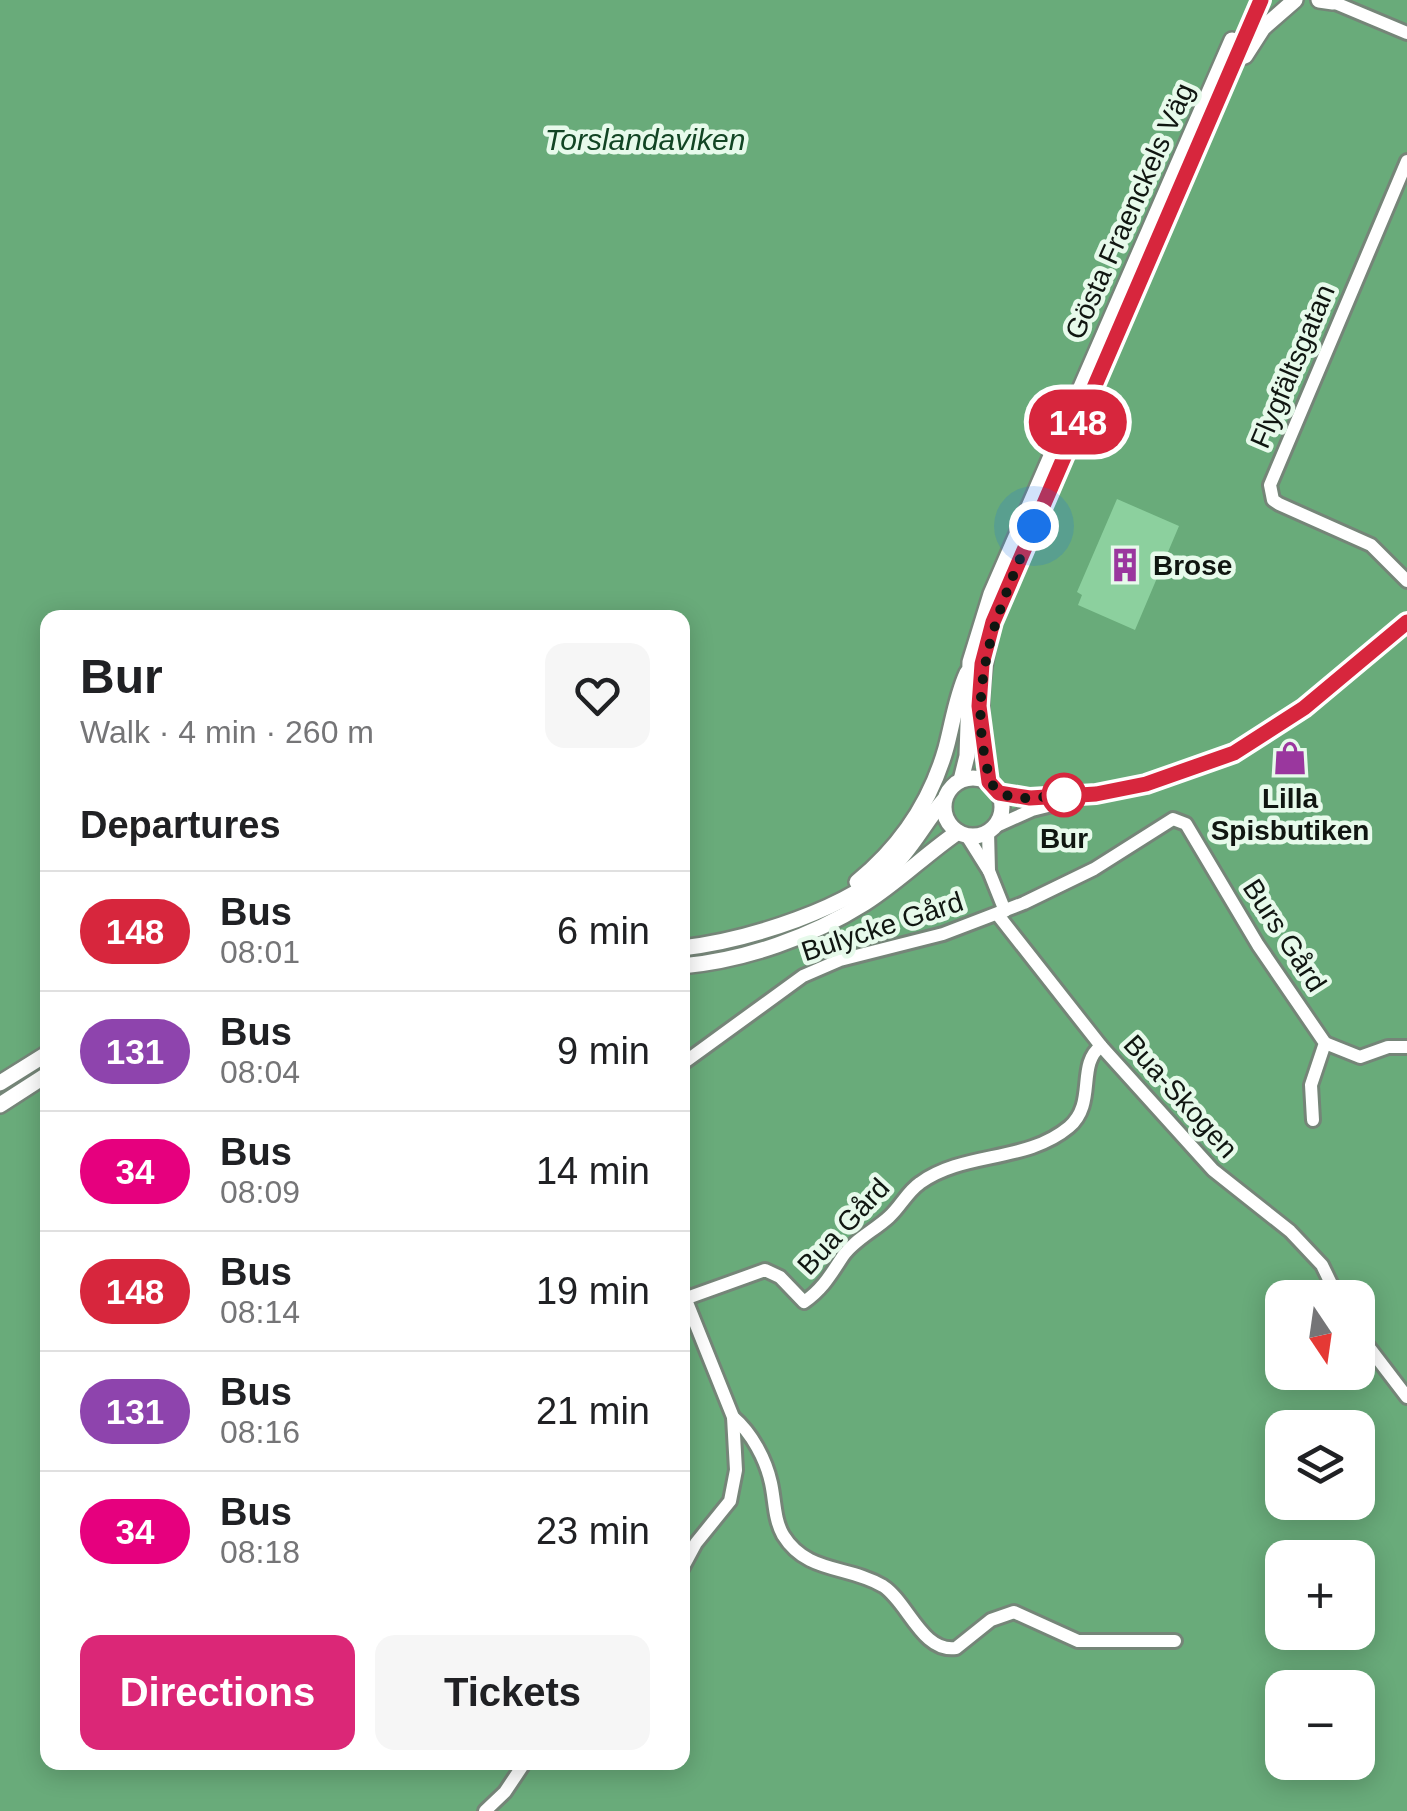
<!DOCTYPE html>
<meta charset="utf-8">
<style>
:root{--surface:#fff;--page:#f6f6f6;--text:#202124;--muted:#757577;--line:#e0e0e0;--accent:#db2777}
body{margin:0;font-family:Helvetica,sans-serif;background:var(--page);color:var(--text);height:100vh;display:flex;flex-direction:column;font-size:38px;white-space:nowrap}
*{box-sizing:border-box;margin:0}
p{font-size:32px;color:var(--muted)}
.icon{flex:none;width:55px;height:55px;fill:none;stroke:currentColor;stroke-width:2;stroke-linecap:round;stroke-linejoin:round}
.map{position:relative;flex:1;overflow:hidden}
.side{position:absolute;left:40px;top:610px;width:650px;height:1160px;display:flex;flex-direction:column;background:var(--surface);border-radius:20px;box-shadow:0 5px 25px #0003}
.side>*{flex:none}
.badge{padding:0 20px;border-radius:32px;font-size:35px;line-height:65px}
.needle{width:65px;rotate:167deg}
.tools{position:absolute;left:1265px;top:1280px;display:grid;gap:20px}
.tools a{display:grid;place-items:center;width:110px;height:110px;border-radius:20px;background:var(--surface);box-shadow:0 5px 25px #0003;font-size:50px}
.you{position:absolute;width:50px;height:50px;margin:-25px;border:8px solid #fff;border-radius:50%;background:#1a73e8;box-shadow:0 0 0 15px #1a73e833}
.map>.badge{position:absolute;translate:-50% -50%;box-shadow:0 0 0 5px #fff}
h2{padding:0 40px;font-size:38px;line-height:90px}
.round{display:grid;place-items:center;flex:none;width:105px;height:105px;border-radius:20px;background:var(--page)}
.summary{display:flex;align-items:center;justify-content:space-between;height:170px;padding:0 40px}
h1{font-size:48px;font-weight:600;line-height:75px}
.action{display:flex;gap:20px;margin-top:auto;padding:20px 40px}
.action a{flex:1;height:115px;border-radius:20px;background:var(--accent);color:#fff;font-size:40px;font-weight:600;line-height:115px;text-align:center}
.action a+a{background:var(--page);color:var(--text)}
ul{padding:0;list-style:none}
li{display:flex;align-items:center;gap:30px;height:120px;padding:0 40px;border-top:2px solid var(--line)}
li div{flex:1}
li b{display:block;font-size:38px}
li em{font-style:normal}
li .badge{min-width:110px;font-weight:700;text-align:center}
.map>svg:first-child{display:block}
.water{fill:#69ab7a;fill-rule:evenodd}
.building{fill:#8cd09e}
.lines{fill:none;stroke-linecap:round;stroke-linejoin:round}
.minor-casing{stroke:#758578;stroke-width:18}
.major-casing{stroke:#758578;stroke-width:20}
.minor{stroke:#fff;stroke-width:12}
.major{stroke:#fff;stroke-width:15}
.line-casing{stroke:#fff;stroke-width:22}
.line{stroke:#d7263d;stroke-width:15}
.walk{stroke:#101611;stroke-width:10;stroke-dasharray:0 18}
.stop-dot{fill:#fff;stroke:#d7263d;stroke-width:5}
.labels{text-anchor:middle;stroke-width:9;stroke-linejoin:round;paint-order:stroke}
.street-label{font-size:28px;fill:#101611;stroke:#e7faeb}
.poi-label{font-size:28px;font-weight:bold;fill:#101611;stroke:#e7faeb;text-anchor:start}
.stop-label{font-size:28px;font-weight:bold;fill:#101611;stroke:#e7faeb}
.water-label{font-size:30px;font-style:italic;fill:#124524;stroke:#e7faeb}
</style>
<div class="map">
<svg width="1407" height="1811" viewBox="0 0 1407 1811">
<rect width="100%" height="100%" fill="#e7faeb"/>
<path class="water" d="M0,0H1407V1811H0ZM48,618H682V1762H48ZM1282,1298H1358V1372H1282ZM1282,1428H1358V1502H1282ZM1282,1558H1358V1632H1282ZM1282,1688H1358V1762H1282Z"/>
<path class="building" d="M1117,499L1179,526L1135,630L1078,605L1082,595L1077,592Z"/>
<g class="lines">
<g class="minor-casing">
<g id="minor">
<path d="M1333,2L1407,33"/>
<path d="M1407,161L1270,485L1273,500L1279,504L1371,545L1407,581"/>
<path d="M999,793C1026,799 1048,795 1075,794C1223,786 1299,711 1407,622"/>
<path d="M994,827L1032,810L1064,802"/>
<path d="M988,832L989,871L1005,911"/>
<path d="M967,836L989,871"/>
<path d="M998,915L1101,1046L1213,1170L1290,1231L1322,1265L1338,1298"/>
<path d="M1325,1043L1360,1057L1388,1047H1407"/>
<path d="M682,1064L803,976L840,960L943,934L1024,903L1094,869L1173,819L1186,824L1258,945L1325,1043L1311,1085L1313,1120"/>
<path d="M682,1290L733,1417L736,1470L730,1501L696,1543L682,1569"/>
<path d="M687,1298L765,1270L780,1277L804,1302C823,1289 831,1274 843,1256C854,1240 875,1230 889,1217C901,1206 907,1192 920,1183C964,1151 1026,1163 1069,1127C1097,1103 1076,1065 1101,1046"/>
<path d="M1358,1333L1407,1397"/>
<path d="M733,1417C752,1433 766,1460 771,1483C775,1501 774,1519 783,1535C807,1574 848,1565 883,1586C908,1602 922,1653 956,1648L991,1620L1014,1612L1078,1641H1175"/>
<path d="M485,1811L505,1792L525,1762"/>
</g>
</g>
<g class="major-casing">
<g id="major">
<path d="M1319,0L1333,2"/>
<path d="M1245,56L1263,28L1295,0"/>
<circle cx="973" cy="807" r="29"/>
<path d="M961,780L967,756L970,662L991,594L1232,40"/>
<path d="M989,782C978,718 977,687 993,622L1261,0"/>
<path d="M857,882C900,847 931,801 946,748C953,722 956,697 967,673"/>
<path d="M682,948C748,940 850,909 897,862C915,843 927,819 944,800"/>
<path d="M682,966C746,960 811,937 865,903C898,882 926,854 958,832"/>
<path d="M0,1083L48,1053"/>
<path d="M0,1105L48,1074"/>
</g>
</g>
<use href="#minor" class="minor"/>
<use href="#major" class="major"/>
</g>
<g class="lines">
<g class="line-casing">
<path id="line" d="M1261,0L993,622L982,664L979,706L989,782L999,793L1030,798L1096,794L1146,784L1234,753L1304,708L1407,622"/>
</g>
<use href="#line" class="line"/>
<path class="walk" d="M1034,526C1001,604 967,676 986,763C989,776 990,788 1003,794C1022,802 1045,796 1064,795"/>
</g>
<defs>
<g id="building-bare" transform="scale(2.7)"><path d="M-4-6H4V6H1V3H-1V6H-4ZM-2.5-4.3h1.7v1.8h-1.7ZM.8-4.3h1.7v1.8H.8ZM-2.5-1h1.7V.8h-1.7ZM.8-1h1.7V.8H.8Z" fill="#9a379e" stroke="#e7faeb" stroke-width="2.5" paint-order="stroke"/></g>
<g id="shop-bare" transform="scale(2.7)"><path d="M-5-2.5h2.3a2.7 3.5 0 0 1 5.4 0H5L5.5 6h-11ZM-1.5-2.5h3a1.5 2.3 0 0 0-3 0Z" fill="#9a379e" stroke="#e7faeb" stroke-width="2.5" paint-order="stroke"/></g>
</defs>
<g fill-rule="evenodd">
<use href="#building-bare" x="1125" y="565"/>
<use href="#shop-bare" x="1290" y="758"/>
</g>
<circle class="stop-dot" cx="1064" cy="795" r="20"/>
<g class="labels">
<g class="street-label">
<text transform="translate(1129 211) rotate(-66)" y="10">Gösta Fraenckels Väg</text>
<text transform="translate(1292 366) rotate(-67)" y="10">Flygfältsgatan</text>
<text transform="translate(882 926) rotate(-18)" y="10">Bulycke Gård</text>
<text transform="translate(1285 935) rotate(57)" y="10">Burs Gård</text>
<text transform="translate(1181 1096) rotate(48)" y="10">Bua-Skogen</text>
<text transform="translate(843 1226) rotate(-47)" y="10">Bua Gård</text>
</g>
<g class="poi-label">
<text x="1153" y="575">Brose</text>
<text x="1290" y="808" text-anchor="middle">Lilla<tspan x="1290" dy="32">Spisbutiken</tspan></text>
</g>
<g class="stop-label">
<text x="1064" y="848">Bur</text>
</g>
<g class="water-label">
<text x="645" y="150">Torslandaviken</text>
</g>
</g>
</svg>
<div class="tools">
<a><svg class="needle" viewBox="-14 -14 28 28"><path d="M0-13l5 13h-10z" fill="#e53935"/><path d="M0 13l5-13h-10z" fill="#757577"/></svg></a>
<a><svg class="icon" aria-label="layers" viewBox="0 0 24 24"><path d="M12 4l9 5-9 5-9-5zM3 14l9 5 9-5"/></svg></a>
<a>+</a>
<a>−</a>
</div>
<div class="you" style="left:1034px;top:526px"></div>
<b class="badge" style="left:1078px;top:422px;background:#d7263d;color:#fff">148</b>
<section class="side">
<div class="summary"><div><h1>Bur</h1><p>Walk · 4 min · 260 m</p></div><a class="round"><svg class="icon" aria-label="heart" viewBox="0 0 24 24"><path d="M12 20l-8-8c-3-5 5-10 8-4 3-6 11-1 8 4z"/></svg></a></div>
<h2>Departures</h2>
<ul>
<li><span class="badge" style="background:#d7263d;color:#fff">148</span><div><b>Bus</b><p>08:01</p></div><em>6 min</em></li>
<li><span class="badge" style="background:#8e44ad;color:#fff">131</span><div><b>Bus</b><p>08:04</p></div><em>9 min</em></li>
<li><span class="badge" style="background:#e6007e;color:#fff">34</span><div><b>Bus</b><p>08:09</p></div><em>14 min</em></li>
<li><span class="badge" style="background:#d7263d;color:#fff">148</span><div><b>Bus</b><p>08:14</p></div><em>19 min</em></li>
<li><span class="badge" style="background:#8e44ad;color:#fff">131</span><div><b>Bus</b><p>08:16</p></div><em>21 min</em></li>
<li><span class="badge" style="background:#e6007e;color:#fff">34</span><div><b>Bus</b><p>08:18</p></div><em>23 min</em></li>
</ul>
<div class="action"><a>Directions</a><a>Tickets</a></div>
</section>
</div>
